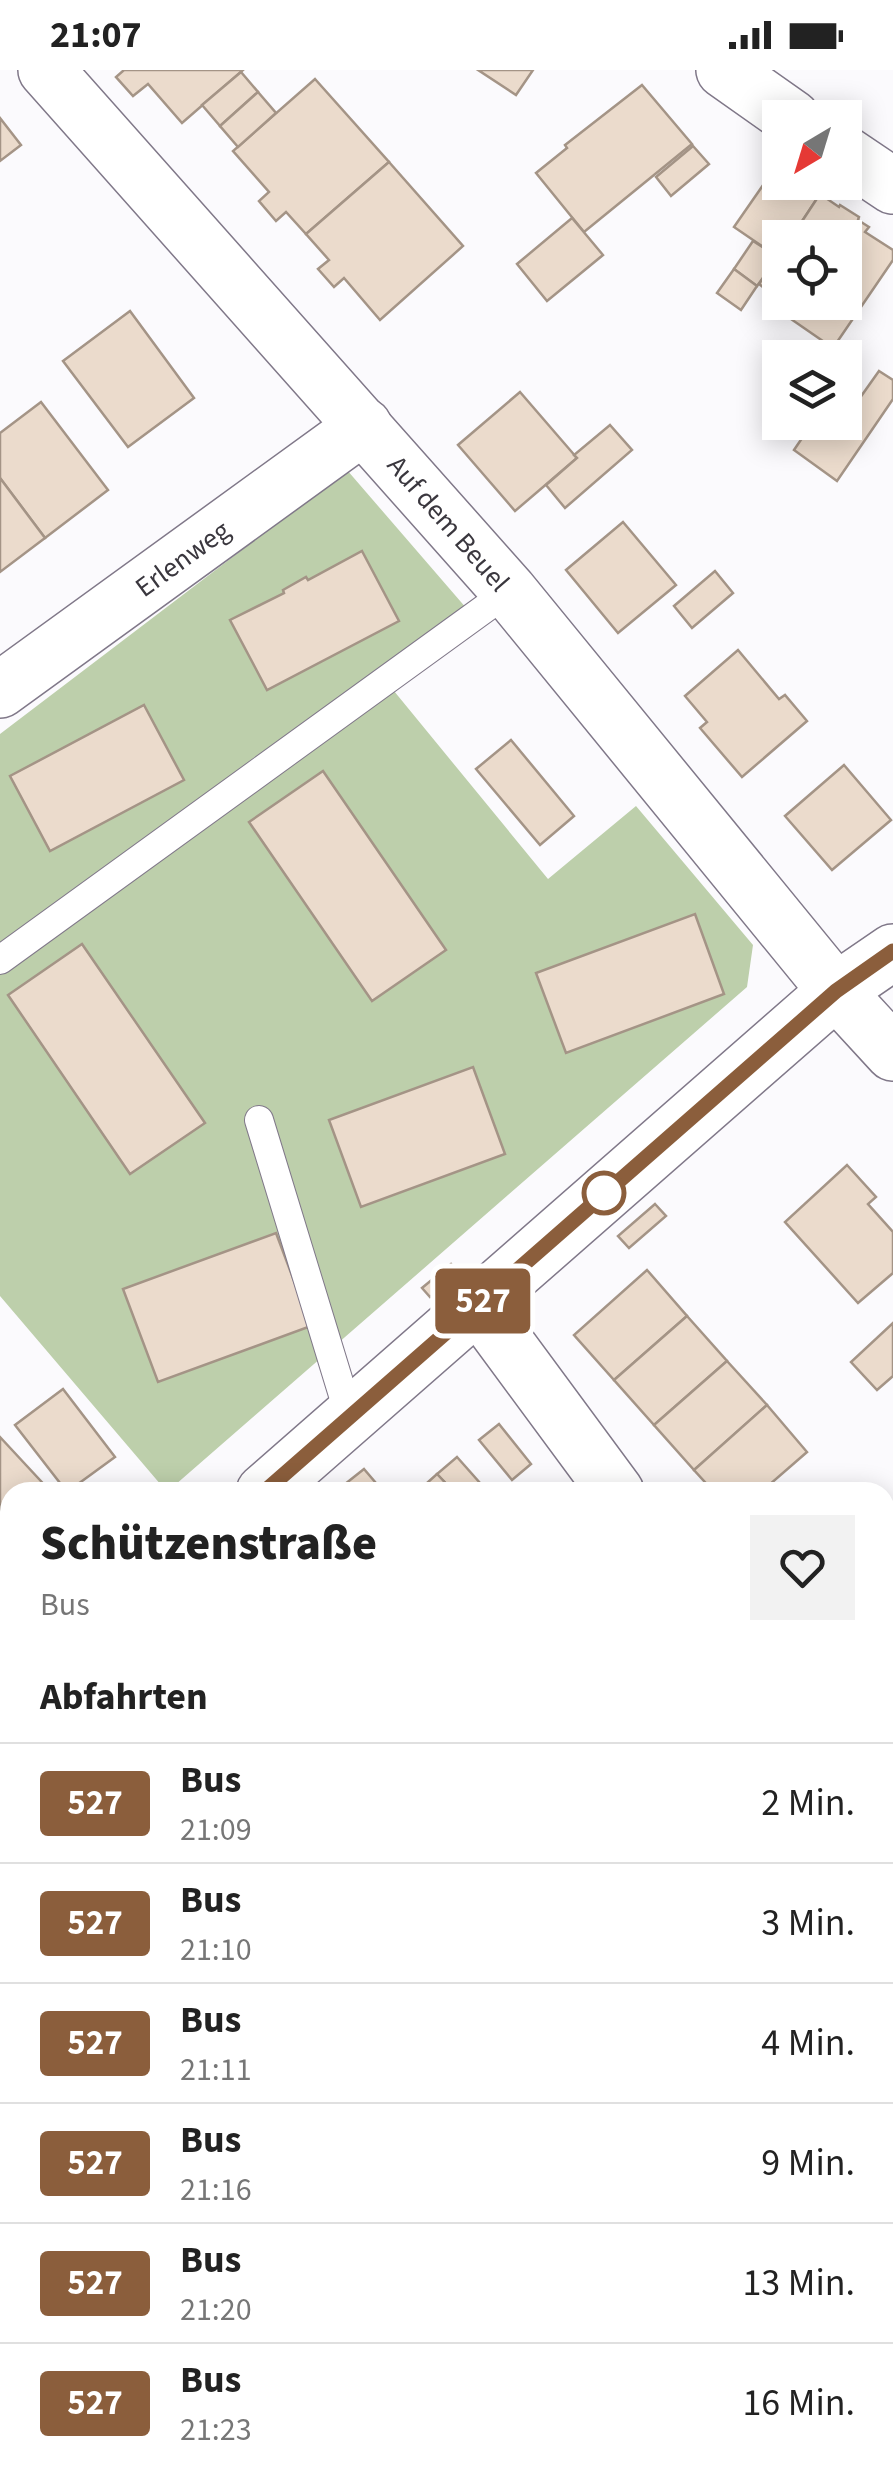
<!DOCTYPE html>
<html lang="de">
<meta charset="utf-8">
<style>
:root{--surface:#fff;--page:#f2f2f2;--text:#222;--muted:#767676;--line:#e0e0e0}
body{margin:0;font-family:"Source Sans 3",sans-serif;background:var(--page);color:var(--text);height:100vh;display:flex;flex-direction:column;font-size:38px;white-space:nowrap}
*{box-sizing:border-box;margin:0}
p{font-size:32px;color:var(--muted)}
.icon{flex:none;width:55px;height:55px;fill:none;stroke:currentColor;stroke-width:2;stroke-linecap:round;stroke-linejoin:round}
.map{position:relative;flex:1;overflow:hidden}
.drawer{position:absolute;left:0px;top:1412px;width:895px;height:1002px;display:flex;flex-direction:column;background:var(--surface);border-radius:30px 30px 0 0;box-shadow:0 5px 25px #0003}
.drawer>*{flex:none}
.badge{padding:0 20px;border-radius:8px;font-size:35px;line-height:65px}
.needle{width:65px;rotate:218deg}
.controls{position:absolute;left:762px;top:30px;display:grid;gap:20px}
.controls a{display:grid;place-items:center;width:100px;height:100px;border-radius:0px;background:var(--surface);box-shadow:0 5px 25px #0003;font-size:50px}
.map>.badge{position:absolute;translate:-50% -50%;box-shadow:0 0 0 5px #fff}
h2{padding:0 40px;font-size:38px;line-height:90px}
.round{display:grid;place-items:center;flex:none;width:105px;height:105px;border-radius:0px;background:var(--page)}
.overview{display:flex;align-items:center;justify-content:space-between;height:170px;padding:0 40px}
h1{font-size:48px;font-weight:800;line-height:75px}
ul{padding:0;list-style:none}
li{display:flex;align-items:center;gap:30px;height:120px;padding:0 40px;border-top:2px solid var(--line)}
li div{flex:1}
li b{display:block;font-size:38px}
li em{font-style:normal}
li .badge{min-width:110px;font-weight:700;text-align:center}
.status{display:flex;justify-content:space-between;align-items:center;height:70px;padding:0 50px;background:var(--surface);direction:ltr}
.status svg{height:28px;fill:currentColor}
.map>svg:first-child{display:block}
.green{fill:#bdcfab}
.building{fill:#ebdbcc;stroke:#a49486;stroke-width:2.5}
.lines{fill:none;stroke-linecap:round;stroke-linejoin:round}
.service-casing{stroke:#807889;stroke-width:30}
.minor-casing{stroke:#807889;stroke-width:58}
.service{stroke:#fff;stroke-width:28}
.minor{stroke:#fff;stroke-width:55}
.line-casing{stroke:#fff;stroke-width:22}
.line{stroke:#8b5e3c;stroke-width:15}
.stop-dot{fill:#fff;stroke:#8b5e3c;stroke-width:5}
.labels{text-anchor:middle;stroke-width:10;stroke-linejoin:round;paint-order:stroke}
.street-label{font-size:28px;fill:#3a373e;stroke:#fff}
</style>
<div class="status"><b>21:07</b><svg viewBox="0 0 49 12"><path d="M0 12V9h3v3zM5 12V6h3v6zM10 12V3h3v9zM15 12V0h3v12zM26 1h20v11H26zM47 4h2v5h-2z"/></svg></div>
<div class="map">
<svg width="893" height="2413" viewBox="0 0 893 2413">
<rect width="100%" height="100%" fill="#fbfafd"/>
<path class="green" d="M347,400L480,554L394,621L548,809L636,736L753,875L747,917L167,1422L0,1226V664Z"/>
<g class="building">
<path d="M124,0H243L182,53L148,14L133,26L116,7Z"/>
<path d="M478,0H533L516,25Z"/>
<path d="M241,2L258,22L220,56L202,35Z"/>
<path d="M315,9L389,92L306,164L286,142L276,151L259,131L269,122L233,81Z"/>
<path d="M642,15L692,74L584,162L536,103L567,78L565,75Z"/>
<path d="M258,22L276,43L238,77L220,56Z"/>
<path d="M0,48L21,75L0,91Z"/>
<path d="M693,76L709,94L671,126L656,107Z"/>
<path d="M389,92L463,176L380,250L344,208L334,217L318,199L329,190L306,164Z"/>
<path d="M777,95L780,97V112H803L820,124L791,168H780V184L778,187L734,157Z"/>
<path d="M820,124L839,137L840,135L859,147L858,150L869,157L865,162L893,180V190L833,278L775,238L780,231L845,232V168H791Z"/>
<path d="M572,148L603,185L547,231L517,194Z"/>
<path d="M753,171L778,187L757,216L734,199Z"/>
<path d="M780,184V230L759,214Z"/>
<path d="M734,199L757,216L741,240L717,223Z"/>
<path d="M130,241L194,328L128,377L63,291Z"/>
<path d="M879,301L893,310V329L837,411L794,380L813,352H845V349Z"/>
<path d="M520,322L577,388L515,441L458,375Z"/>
<path d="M41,332L108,420L45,468L0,408V363Z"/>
<path d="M610,355L632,380L565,438L546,415L577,388L574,385Z"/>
<path d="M0,408L45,468L0,502Z"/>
<path d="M623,452L676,515L618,563L566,500Z"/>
<path d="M362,481L399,551L267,620L230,550L284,523L283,520L306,507L308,510Z"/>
<path d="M715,501L733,523L692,558L674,536Z"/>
<path d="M738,580L779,629L785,625L807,651L742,707L700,658L707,652L685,626Z"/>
<path d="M144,635L184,710L50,781L10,706Z"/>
<path d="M511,670L574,746L540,775L476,699Z"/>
<path d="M844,695L891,750L832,800L785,746Z"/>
<path d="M323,701L446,880L372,931L249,752Z"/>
<path d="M695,844L724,924L566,983L536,903Z"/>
<path d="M82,874L205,1053L130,1104L8,925Z"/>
<path d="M473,997L505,1084L361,1137L329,1050Z"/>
<path d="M847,1095L876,1127L868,1134L893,1162V1203L858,1233L785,1152Z"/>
<path d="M655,1134L666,1146L629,1178L618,1166Z"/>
<path d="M276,1163L311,1256L158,1312L123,1219Z"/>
<path d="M451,1194L458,1203L430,1227L422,1218Z"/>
<path d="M647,1200L687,1246L614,1310L574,1265Z"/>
<path d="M687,1246L727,1291L654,1355L614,1310Z"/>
<path d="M893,1253V1306L877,1320L851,1292Z"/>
<path d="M727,1291L767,1335L694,1400L654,1355Z"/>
<path d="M63,1319L115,1387L67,1422L15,1355Z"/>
<path d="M767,1335L807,1382L761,1422H714L694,1400Z"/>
<path d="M499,1354L531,1394L512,1410L479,1370Z"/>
<path d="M0,1367L51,1422H10V1468L0,1477Z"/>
<path d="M457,1387L488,1422H454L437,1404Z"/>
<path d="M364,1399L381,1419L376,1422H335Z"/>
<path d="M437,1404L454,1422H419L418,1421Z"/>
<path d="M885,1478L893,1488V1537L885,1544Z"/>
<path d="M893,1537V1608L885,1615V1544Z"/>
<path d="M893,1608V1659L885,1650V1615Z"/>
<path d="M10,1741V1786L0,1775V1750Z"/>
<path d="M0,1890L10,1901V1921L0,1930Z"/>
<path d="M893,2003V2060L885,2050V2009Z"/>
<path d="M885,2050L893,2060V2153L885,2143Z"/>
<path d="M885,2143L893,2153V2165L885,2172Z"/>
<path d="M0,2237L10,2248V2299L0,2308Z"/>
<path d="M10,2340V2401L0,2390V2349Z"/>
<path d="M13,2405H116L106,2413H20Z"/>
</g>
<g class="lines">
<g class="service-casing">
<g id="service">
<path d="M0,890L509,521"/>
<path d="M259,1050L350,1348"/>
</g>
</g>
<g class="minor-casing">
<g id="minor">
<path d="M46,0L509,521L836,921L893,983"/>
<path d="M724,0L792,48"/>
<path d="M845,84L893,116"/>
<path d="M0,620L364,356"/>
<path d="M478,1235L616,1422"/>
<path d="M264,1422L836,921L893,882"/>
<path d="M0,1647L10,1638"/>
<path d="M885,1788L893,1799"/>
<path d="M740,2405L747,2413"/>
<path d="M653,2413L652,2409L656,2405"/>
</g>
</g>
<use href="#service" class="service"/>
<use href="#minor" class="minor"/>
</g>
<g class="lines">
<g class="line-casing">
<path id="line" d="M264,1422L836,921L893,881"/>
</g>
<use href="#line" class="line"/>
</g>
<circle class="stop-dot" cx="604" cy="1123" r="20"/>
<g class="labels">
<g class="street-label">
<text transform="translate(449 453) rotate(49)" y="10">Auf dem Beuel</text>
<text transform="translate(182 488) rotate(-36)" y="10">Erlenweg</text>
</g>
</g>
</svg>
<div class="controls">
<a><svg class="needle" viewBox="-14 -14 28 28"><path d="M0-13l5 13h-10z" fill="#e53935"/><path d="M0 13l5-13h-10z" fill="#767676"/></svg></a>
<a><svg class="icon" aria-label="locate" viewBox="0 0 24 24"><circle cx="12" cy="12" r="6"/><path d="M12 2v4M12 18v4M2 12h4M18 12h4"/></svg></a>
<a><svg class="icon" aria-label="layers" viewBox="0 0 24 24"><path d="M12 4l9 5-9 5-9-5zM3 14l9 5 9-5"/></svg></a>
</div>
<b class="badge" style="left:483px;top:1231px;background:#8b5e3c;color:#fff">527</b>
<section class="drawer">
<div class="overview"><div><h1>Schützenstraße</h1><p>Bus</p></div><a class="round"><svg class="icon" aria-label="heart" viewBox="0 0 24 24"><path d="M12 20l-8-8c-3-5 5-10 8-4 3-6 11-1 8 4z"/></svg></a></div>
<h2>Abfahrten</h2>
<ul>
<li><span class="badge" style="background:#8b5e3c;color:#fff">527</span><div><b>Bus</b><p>21:09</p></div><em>2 Min.</em></li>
<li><span class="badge" style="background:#8b5e3c;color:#fff">527</span><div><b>Bus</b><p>21:10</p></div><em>3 Min.</em></li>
<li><span class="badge" style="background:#8b5e3c;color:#fff">527</span><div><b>Bus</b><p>21:11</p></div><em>4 Min.</em></li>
<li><span class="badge" style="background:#8b5e3c;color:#fff">527</span><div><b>Bus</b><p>21:16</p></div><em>9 Min.</em></li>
<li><span class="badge" style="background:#8b5e3c;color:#fff">527</span><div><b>Bus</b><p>21:20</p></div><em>13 Min.</em></li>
<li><span class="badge" style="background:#8b5e3c;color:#fff">527</span><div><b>Bus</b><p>21:23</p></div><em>16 Min.</em></li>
</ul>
</section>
</div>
